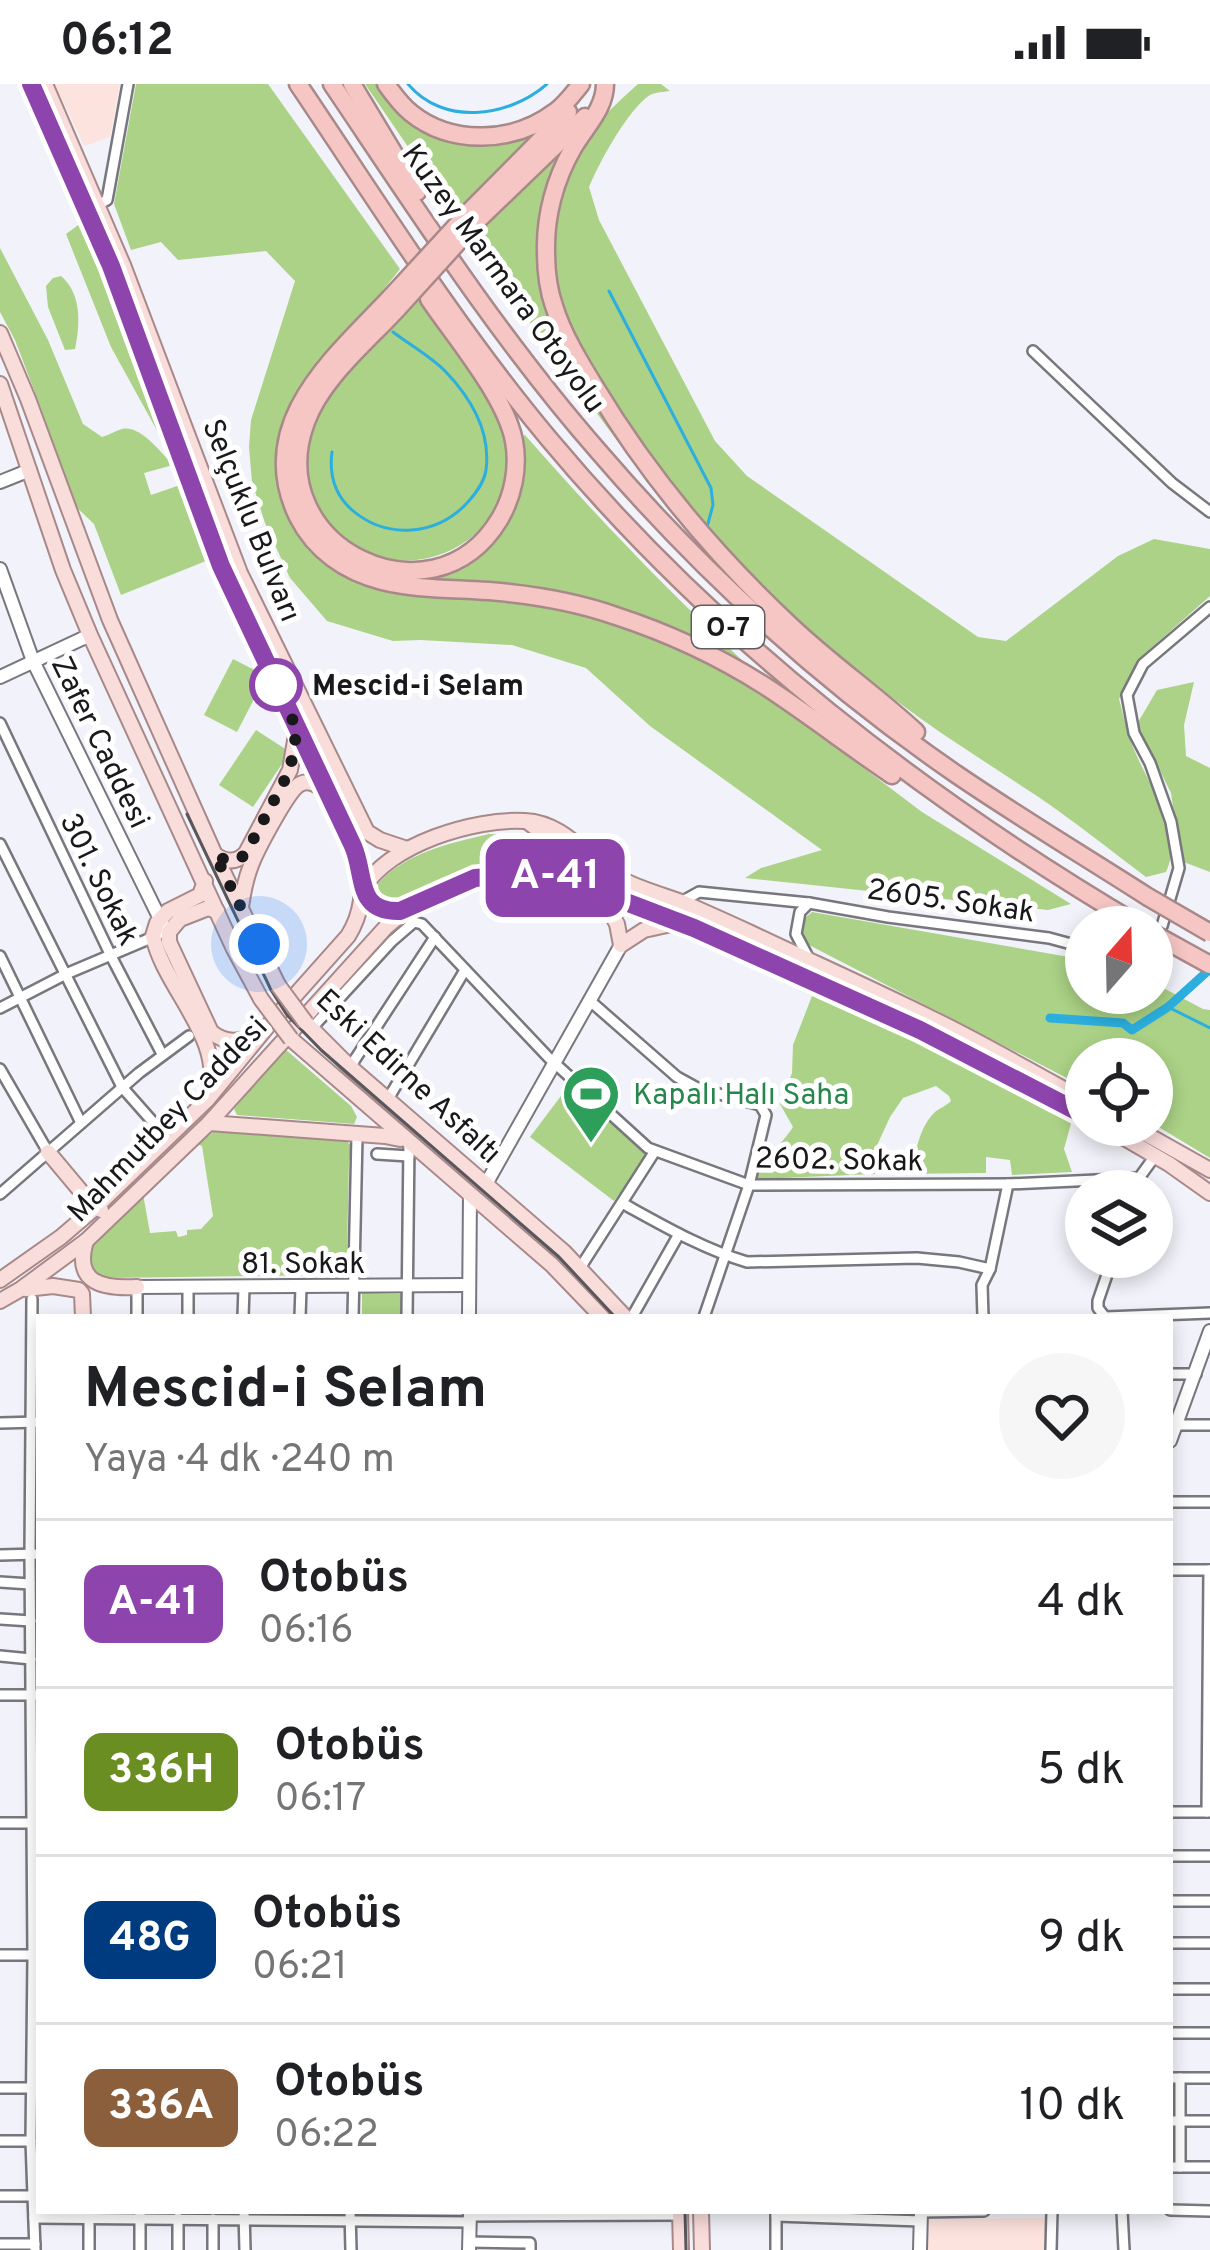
<!DOCTYPE html>
<html lang="tr">
<meta charset="utf-8">
<style>
:root{--surface:#fff;--page:#f6f6f6;--text:#202124;--muted:#757577;--line:#e0e0e0}
body{margin:0;font-family:Overpass,sans-serif;background:var(--page);color:var(--text);height:100vh;display:flex;flex-direction:column;font-size:45px;white-space:nowrap}
*{box-sizing:border-box;margin:0}
p{font-size:39px;color:var(--muted)}
.icon{flex:none;width:66px;height:66px;fill:none;stroke:currentColor;stroke-width:2;stroke-linecap:round;stroke-linejoin:round}
.map{position:relative;flex:1;overflow:hidden}
.sheet{position:absolute;left:36px;top:1230px;width:1137px;height:900px;display:flex;flex-direction:column;background:var(--surface);border-radius:0px;box-shadow:0 6px 18px #0003}
.sheet>*{flex:none}
.badge{padding:0 24px;border-radius:18px;font-size:42px;line-height:78px}
.needle{width:78px;rotate:20deg}
.buttons{position:absolute;left:1065px;top:822px;display:grid;gap:24px}
.buttons a{display:grid;place-items:center;width:108px;height:108px;border-radius:50%;background:var(--surface);box-shadow:0 6px 18px #0003;font-size:60px}
.you{position:absolute;width:60px;height:60px;margin:-30px;border:9px solid #fff;border-radius:50%;background:#1a73e8;box-shadow:0 0 0 18px #1a73e833}
.map>.badge{position:absolute;translate:-50% -50%;box-shadow:0 0 0 6px #fff}
.round{display:grid;place-items:center;flex:none;width:126px;height:126px;border-radius:63px;background:var(--page)}
.overview{display:flex;align-items:center;justify-content:space-between;height:204px;padding:0 48px}
h1{font-size:57px;font-weight:700;line-height:90px}
ul{padding:0;list-style:none}
li{display:flex;align-items:center;gap:36px;height:168px;padding:0 48px;border-top:3px solid var(--line)}
li div{flex:1}
li b{display:block;font-size:45px}
li em{font-style:normal}
li .badge{min-width:132px;font-weight:700;text-align:center}
.status{display:flex;justify-content:space-between;align-items:center;height:84px;padding:0 60px;background:var(--surface);direction:ltr}
.status svg{height:33px;fill:currentColor}
.map>svg:first-child{display:block}
.education{fill:#fde3de}
.green{fill:#abd286}
.lines{fill:none;stroke-linecap:round;stroke-linejoin:round}
.stream{stroke:#2cafdf;stroke-width:3}
.canal{stroke:#2cafdf;stroke-width:9}
.street-casing{stroke:#77777d;stroke-width:14}
.secondary-casing{stroke:#77777d;stroke-width:16}
.primary-casing{stroke:#a88989;stroke-width:18}
.highway-casing{stroke:#a88989;stroke-width:21}
.street{stroke:#fff;stroke-width:9}
.secondary{stroke:#fff;stroke-width:12}
.primary{stroke:#f9dddb;stroke-width:14}
.highway{stroke:#f5c6c3;stroke-width:16}
.tram{stroke:#58585c;stroke-width:3}
.primary-bridge-casing{stroke:#a88989;stroke-width:18;stroke-linecap:butt}
.highway-bridge-casing{stroke:#a88989;stroke-width:21;stroke-linecap:butt}
.primary-bridge{stroke:#f9dddb;stroke-width:14}
.highway-bridge{stroke:#f5c6c3;stroke-width:16}
.line-casing{stroke:#fff;stroke-width:27}
.line{stroke:#8e44ad;stroke-width:18}
.walk{stroke:#19191c;stroke-width:12;stroke-dasharray:0 21.6}
.stop-dot{fill:#fff;stroke:#8e44ad;stroke-width:6}
.labels{text-anchor:middle;stroke-width:10;stroke-linejoin:round;paint-order:stroke}
.shield{fill:#fff;stroke:#5e5e60;stroke-width:3}
.shield-label{font-size:27px;font-weight:bold;fill:#19191c}
.street-label{font-size:30px;fill:#19191c;stroke:#fff}
.stop-label{font-size:30px;font-weight:bold;fill:#19191c;stroke:#fff;text-anchor:start}
.leisure-label{font-size:30px;fill:#27864d;stroke:#fff;text-anchor:start}
</style>
<div class="status"><b>06:12</b><svg viewBox="0 0 49 12"><path d="M0 12V9h3v3zM5 12V6h3v6zM10 12V3h3v9zM15 12V0h3v12zM26 1h20v11H26zM47 4h2v5h-2z"/></svg></div>
<div class="map">
<svg width="1210" height="2166" viewBox="0 0 1210 2166">
<rect width="100%" height="100%" fill="#f2f3fa"/>
<g class="education">
<path d="M55,0H120L110,53L84,62Z"/>
<path d="M1045,2134V2166H926L925,2135Z"/>
</g>
<g class="green">
<path d="M136,0H268L400,185C388,200 377,214 365,228C318,281 249,341 286,420C293,437 306,452 315,468L490,515L553,522L610,536L689,567L779,620L922,728L1071,820L1048,826L745,794L761,784L822,766L650,642L586,584L512,561L421,556L393,557L327,537L290,494L265,439L252,398L249,363L251,336L295,197L266,167L178,176L161,158L131,166L114,120Z"/>
<path d="M365,0H379L441,52L545,42L454,130Z"/>
<path d="M638,0H661L670,7C663,8 656,8 650,11C628,25 599,79 589,103L599,136L715,357L747,392L978,553L1006,557L1118,472L1154,455L1210,465V512L1139,575L1119,615C1124,633 1128,653 1136,670C1151,705 1184,750 1166,788L1146,793C1110,766 1074,737 1037,712C989,680 940,650 894,615C790,537 698,443 624,335C602,303 581,270 565,234C544,183 550,115 577,67C592,41 616,20 638,0Z"/>
<path d="M562,63L565,67L545,209L633,369L629,373L471,158L515,108Z"/>
<path d="M81,139L127,244L169,357L160,352L111,263L66,150Z"/>
<path d="M0,164L48,256L83,340L102,353C109,351 115,347 122,345C141,341 161,369 173,381L144,389L151,411L183,400L211,475L121,511L94,440L71,418L42,327L15,256L0,228Z"/>
<path d="M61,192C82,210 80,240 75,265L65,266L48,223L46,202L53,194Z"/>
<path d="M419,213C445,249 499,311 506,353C529,486 343,525 311,404C306,382 307,361 315,341C336,292 384,252 419,213Z"/>
<path d="M525,351C595,431 667,506 745,579C683,547 614,518 544,506C501,498 458,497 414,494C431,491 443,485 458,478C512,450 528,412 521,353Z"/>
<path d="M233,575L266,592L237,648L204,631Z"/>
<path d="M1194,598L1184,641L1186,672L1210,684V788L1181,777L1171,709L1137,640L1157,606Z"/>
<path d="M256,646L290,668L253,723L219,701Z"/>
<path d="M489,750L531,752C538,759 536,764 532,774L442,794L395,816L386,817L379,812L378,800C404,769 451,759 489,750Z"/>
<path d="M546,753L566,763L618,806L559,790L535,788L545,778Z"/>
<path d="M812,828L1086,876V909H1152V898L1203,925L1210,926V1074L1152,1039V975H1086V1004L807,860L800,851V838Z"/>
<path d="M710,859L923,956L1072,1036L1064,1065L1072,1088L1012,1091L1010,1076L986,1073V1089L895,1090L892,1087L912,1085C916,1066 920,1042 935,1028C940,1024 946,1022 951,1017L949,1012L936,1002L903,1014L890,1033L874,1068L861,1070L859,1083L875,1088V1090L757,1095C761,1078 782,1060 793,1043L780,1020L792,989L793,961L812,912L708,864Z"/>
<path d="M285,965L351,1022L357,1033L354,1040L237,1031L234,1025Z"/>
<path d="M567,1004L651,1068L614,1117L530,1053Z"/>
<path d="M219,1044L343,1053L352,1063V1069L349,1077L347,1166L350,1167L348,1191L344,1195H331L325,1191L107,1194C87,1190 89,1174 91,1158L143,1110L150,1149L176,1147L178,1153L187,1151V1146L201,1145L213,1132L202,1062L197,1060Z"/>
<path d="M362,1209L402,1210V1233H362Z"/>
</g>
<g class="lines">
<g class="stream">
<path d="M408,0C443,42 508,34 547,0"/>
<path d="M609,207L711,404L713,421L707,443"/>
<path d="M332,368C329,391 334,410 352,426C387,456 437,452 468,418C476,409 484,399 486,386C491,348 471,314 445,287C430,272 410,261 393,248"/>
<path d="M1168,923L1210,944"/>
</g>
<path class="canal" d="M1050,934L1123,939L1132,946L1168,923L1210,885"/>
<g class="street-casing">
<g id="street">
<path d="M99,120L107,116L128,0"/>
<path d="M1033,267L1172,399L1210,428"/>
<path d="M0,639L111,872L162,970"/>
<path d="M0,760L122,1003L167,1054"/>
<path d="M681,818L699,808L809,819L888,833L1049,854L1086,864"/>
<path d="M1155,850L1162,842L1179,784L1171,738L1150,679L1134,649L1127,611L1143,580L1210,523"/>
<path d="M0,872L81,1039"/>
<path d="M808,873L796,850L800,828L809,819"/>
<path d="M589,916L677,993L697,1004L760,1021L766,1031L749,1101L704,1233"/>
<path d="M0,924L66,890L158,851"/>
<path d="M311,945L392,857L414,838L422,840L549,974L648,1064L749,1101L1008,1100"/>
<path d="M350,983L435,853"/>
<path d="M0,985L48,1068"/>
<path d="M388,1015L465,886"/>
<path d="M377,1070L409,1072"/>
<path d="M1134,1107L1139,1094L1155,1072"/>
<path d="M0,1110L139,989L189,952"/>
<path d="M622,1119C662,1141 703,1165 747,1178L917,1174L959,1178L990,1185"/>
<path d="M580,1184L655,1067"/>
<path d="M137,1203V1233"/>
<path d="M32,1215L30,1471L33,1872L31,2057L35,2166"/>
<path d="M188,1233V1203"/>
<path d="M243,1233L244,1203"/>
<path d="M300,1233L301,1203"/>
<path d="M353,1233L357,1052"/>
<path d="M407,1233L409,1059"/>
<path d="M632,1233L679,1150"/>
<path d="M983,1233L982,1201L990,1185L1008,1100L1139,1094"/>
<path d="M1105,1233L1098,1224V1217L1113,1173"/>
<path d="M1106,1233L1210,1229"/>
<path d="M1170,1290H1196"/>
<path d="M0,1339L39,1338"/>
<path d="M1175,1341H1210"/>
<path d="M1170,1418H1210"/>
<path d="M0,1471L39,1470"/>
<path d="M1170,1486H1210"/>
<path d="M0,1498L30,1500"/>
<path d="M0,1535L31,1537"/>
<path d="M0,1572L31,1575"/>
<path d="M0,1611H39"/>
<path d="M1170,1728H1210"/>
<path d="M1207,1728L1209,1486"/>
<path d="M0,1739H39"/>
<path d="M1170,1772H1210"/>
<path d="M1170,1817H1210"/>
<path d="M1170,1859H1210"/>
<path d="M0,1871H39"/>
<path d="M1170,1905H1210"/>
<path d="M1170,1949H1210"/>
<path d="M1170,1994H1210"/>
<path d="M1180,1994V2083"/>
<path d="M0,2004H39"/>
<path d="M1170,2037H1210"/>
<path d="M0,2057H31"/>
<path d="M1170,2083H1210"/>
<path d="M0,2112H33"/>
<path d="M1170,2126L1210,2127"/>
<path d="M89,2127V2166"/>
<path d="M140,2127V2166"/>
<path d="M244,2127L245,2166"/>
<path d="M350,2127L351,2166"/>
<path d="M1122,2127L1124,2166"/>
<path d="M921,2128L984,2127"/>
<path d="M470,2132L680,2131"/>
<path d="M776,2132L921,2137"/>
<path d="M34,2134L470,2138"/>
<path d="M178,2134V2166"/>
<path d="M469,2158L530,2159V2166"/>
<path d="M0,2160H35"/>
<path d="M213,2166V2135"/>
<path d="M776,2166V2127"/>
<path d="M1051,2166L1052,2127"/>
</g>
</g>
<g class="secondary-casing">
<g id="secondary">
<path d="M0,398L30,386"/>
<path d="M0,485L33,577L164,843"/>
<path d="M0,593L90,551"/>
<path d="M486,1100L621,861"/>
<path d="M137,1203L469,1201"/>
<path d="M469,1233L470,1110"/>
<path d="M1170,1357L1210,1247"/>
<path d="M469,2166L470,2127"/>
<path d="M920,2166L921,2127"/>
</g>
</g>
<g class="primary-casing">
<g id="primary">
<path d="M45,0L123,181L240,489L367,748L380,756L407,765"/>
<path d="M0,249L28,315L110,536L215,771L278,901"/>
<path d="M0,300L63,486L90,551L234,865L261,915"/>
<path d="M217,772C228,779 237,778 246,769L290,686L297,645"/>
<path d="M522,790L542,772L541,748L528,738"/>
<path d="M205,797L200,811L168,827L157,839L153,852C164,904 225,955 209,1009"/>
<path d="M363,805C389,760 475,734 525,737C568,739 589,779 625,797C644,806 665,812 684,819C707,829 729,839 751,849C812,878 873,905 933,935C985,960 1035,990 1086,1017"/>
<path d="M363,805C372,824 388,832 407,824"/>
<path d="M601,811L617,840L621,861L644,846L676,839"/>
<path d="M241,823C243,809 245,797 250,784C255,769 288,706 300,700C310,695 318,702 327,707"/>
<path d="M217,827L208,824L180,835L169,848V858L211,948C226,960 241,959 257,949"/>
<path d="M306,939L350,983L564,1168L625,1233"/>
<path d="M291,955L552,1181L602,1233"/>
<path d="M209,1039L385,1052L400,1055"/>
<path d="M1102,1041L1169,1080L1210,1109"/>
<path d="M1130,1041L1210,1086"/>
<path d="M48,1068L84,1111L101,1126"/>
<path d="M86,1157C73,1200 104,1205 137,1203"/>
<path d="M0,1196L61,1153L96,1123L207,1016L267,943L348,852C363,828 363,807 361,779L221,482L111,182L31,0"/>
<path d="M26,1205L53,1202L79,1206L82,1210L83,1233"/>
<path d="M0,1217L21,1205L86,1157L209,1039L386,843C424,809 467,791 518,790C561,790 602,808 640,824C675,837 708,851 741,866C858,918 974,971 1086,1032"/>
<path d="M680,2127L681,2166"/>
<path d="M701,2127L702,2166"/>
</g>
</g>
<g class="highway-casing">
<g id="highway">
<path d="M298,0C379,120 456,244 549,355C715,554 920,712 1142,843"/>
<path d="M332,0C417,126 499,254 599,368C703,489 825,600 956,690C1019,733 1084,772 1148,813"/>
<path d="M352,0L417,108"/>
<path d="M386,0C393,10 401,21 411,29C452,62 514,59 555,28C565,21 573,10 581,0"/>
<path d="M605,0C605,25 585,43 573,64C555,95 545,132 546,168C546,186 548,205 554,222C563,251 579,277 595,303C648,391 716,472 791,542C831,580 876,611 916,648"/>
<path d="M470,127L568,28"/>
<path d="M478,136L585,33"/>
<path d="M389,215C332,275 253,341 298,433C315,467 346,488 382,497C423,507 467,504 509,509C545,513 582,520 616,532C668,549 718,572 765,602C808,630 849,662 892,691"/>
<path d="M398,224C367,258 322,294 306,338C260,462 432,546 499,436C513,413 519,384 514,357C506,313 454,252 429,215"/>
</g>
</g>
<use href="#street" class="street"/>
<use href="#secondary" class="secondary"/>
<use href="#primary" class="primary"/>
<use href="#highway" class="highway"/>
<g class="tram">
<path d="M187,730L271,906L287,931L321,966L559,1173L615,1233"/>
<path d="M685,2127L686,2166"/>
</g>
<g class="primary-bridge-casing">
<g id="primary-bridge">
<path d="M278,901L306,939"/>
<path d="M261,915L291,955"/>
</g>
</g>
<g class="highway-bridge-casing">
<g id="highway-bridge">
<path d="M389,215L470,127"/>
<path d="M398,224L478,136"/>
<path d="M1148,813L1210,849"/>
<path d="M1152,849L1210,881"/>
</g>
</g>
<use href="#primary-bridge" class="primary-bridge"/>
<use href="#highway-bridge" class="highway-bridge"/>
</g>
<g class="lines">
<g class="line-casing">
<path id="line" d="M31,0L111,182L221,482L353,762C366,792 355,828 400,827L475,794L522,790L556,794L597,807L694,844L920,946L1086,1032"/>
</g>
<use href="#line" class="line"/>
<path class="walk" d="M259,860L215,771L230,778L241,774L246,769L290,686L297,645L276,601"/>
</g>
<defs>
<g id="stadium-pin" transform="scale(3)"><path d="M0 17L-7.5 6A9.5 9.5 0 1 1 7.5 6Z" fill="#2e9e5b" stroke="#fff"/><path d="M0-5a6.5 5 0 1 0 0 10a6.5 5 0 1 0 0-10ZM-3.5-1.8h7v3.6h-7Z" fill="#fff"/></g>
</defs>
<g fill-rule="evenodd">
<use href="#stadium-pin" x="591" y="1010"/>
</g>
<circle class="stop-dot" cx="276" cy="601" r="24"/>
<g class="labels">
<rect class="shield" x="692" y="522" width="72" height="42" rx="9"/>
<g class="shield-label">
<text x="728" y="552">O-7</text>
</g>
<g class="street-label">
<text transform="translate(504 194) rotate(54)" y="10">Kuzey Marmara Otoyolu</text>
<text transform="translate(252 436) rotate(68)" y="10">Selçuklu Bulvarı</text>
<text transform="translate(101 658) rotate(64)" y="10">Zafer Caddesi</text>
<text transform="translate(100 795) rotate(64)" y="10">301. Sokak</text>
<text transform="translate(951 816) rotate(8)" y="10">2605. Sokak</text>
<text transform="translate(409 992) rotate(43)" y="10">Eski Edirne Asfaltı</text>
<text transform="translate(167 1035) rotate(-46)" y="10">Mahmutbey Caddesi</text>
<text transform="translate(839 1075) rotate(1)" y="10">2602. Sokak</text>
<text x="303" y="1189">81. Sokak</text>
</g>
<g class="stop-label">
<text x="312" y="611">Mescid-i Selam</text>
</g>
<g class="leisure-label">
<text x="633" y="1020">Kapalı Halı Saha</text>
</g>
</g>
</svg>
<div class="buttons">
<a><svg class="needle" viewBox="-14 -14 28 28"><path d="M0-13l5 13h-10z" fill="#e53935"/><path d="M0 13l5-13h-10z" fill="#757577"/></svg></a>
<a><svg class="icon" aria-label="locate" viewBox="0 0 24 24"><circle cx="12" cy="12" r="6"/><path d="M12 2v4M12 18v4M2 12h4M18 12h4"/></svg></a>
<a><svg class="icon" aria-label="layers" viewBox="0 0 24 24"><path d="M12 4l9 5-9 5-9-5zM3 14l9 5 9-5"/></svg></a>
</div>
<div class="you" style="left:259px;top:860px"></div>
<b class="badge" style="left:555px;top:794px;background:#8e44ad;color:#fff">A-41</b>
<section class="sheet">
<div class="overview"><div><h1>Mescid-i Selam</h1><p>Yaya · 4 dk · 240 m</p></div><a class="round"><svg class="icon" aria-label="heart" viewBox="0 0 24 24"><path d="M12 20l-8-8c-3-5 5-10 8-4 3-6 11-1 8 4z"/></svg></a></div>
<ul>
<li><span class="badge" style="background:#8e44ad;color:#fff">A-41</span><div><b>Otobüs</b><p>06:16</p></div><em>4 dk</em></li>
<li><span class="badge" style="background:#6b8e23;color:#fff">336H</span><div><b>Otobüs</b><p>06:17</p></div><em>5 dk</em></li>
<li><span class="badge" style="background:#003b80;color:#fff">48G</span><div><b>Otobüs</b><p>06:21</p></div><em>9 dk</em></li>
<li><span class="badge" style="background:#8b5e3c;color:#fff">336A</span><div><b>Otobüs</b><p>06:22</p></div><em>10 dk</em></li>
</ul>
</section>
</div>
